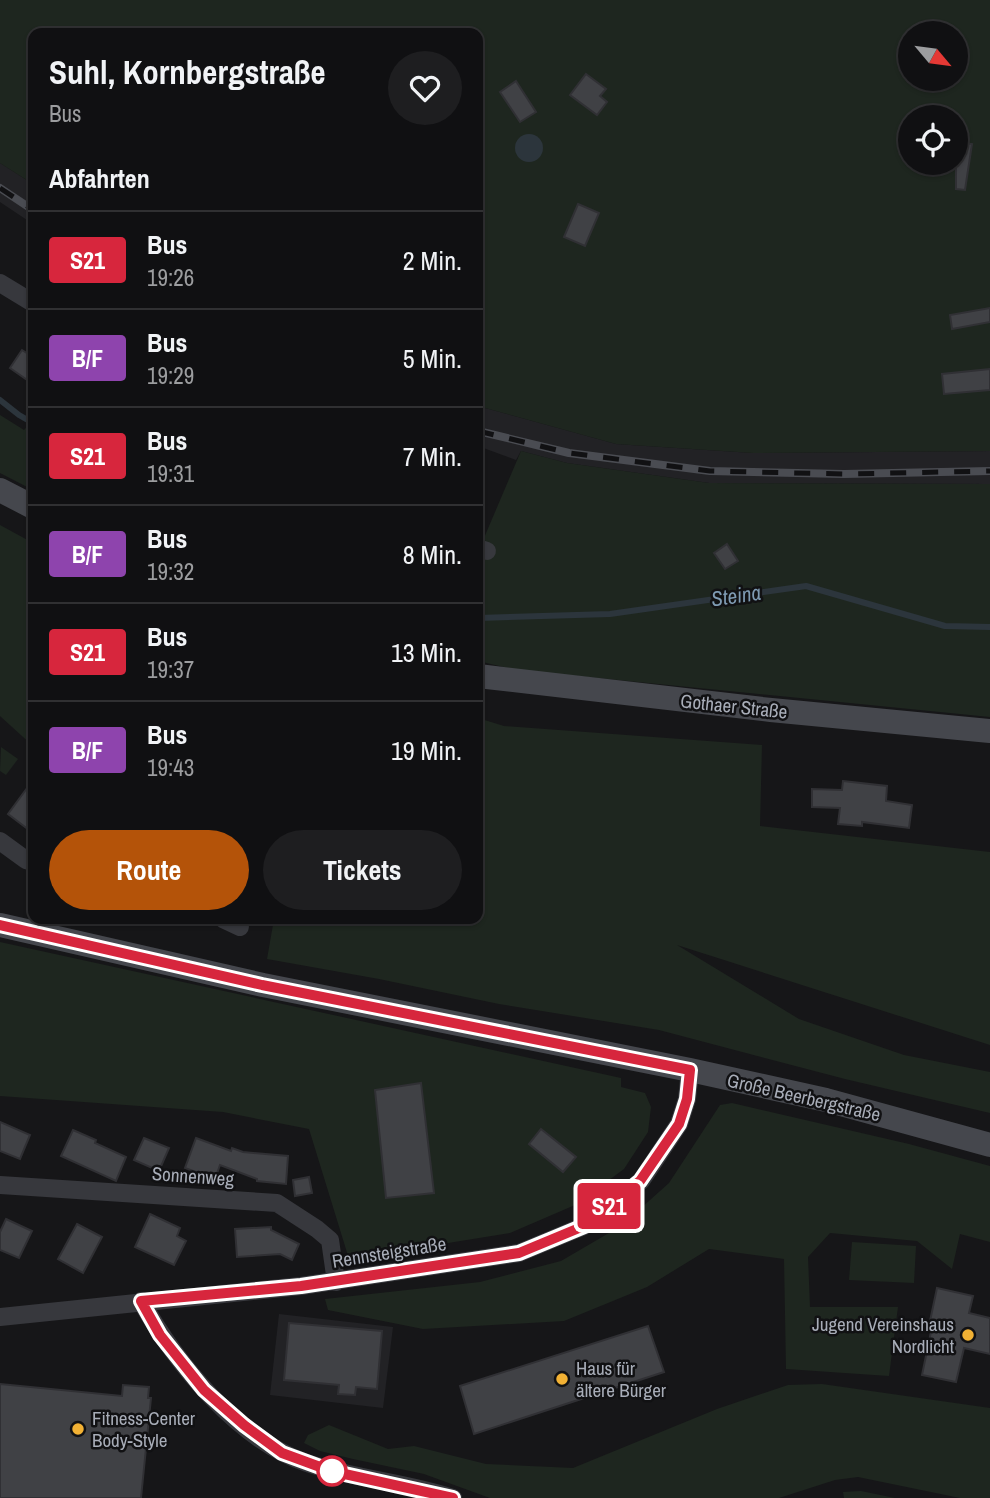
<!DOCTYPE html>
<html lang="de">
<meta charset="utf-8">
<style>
:root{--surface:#101012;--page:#1e1e20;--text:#f1f3f6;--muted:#9c9d9f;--line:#303032;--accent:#b45309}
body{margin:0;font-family:"Archivo Narrow",sans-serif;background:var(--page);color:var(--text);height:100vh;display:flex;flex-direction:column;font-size:26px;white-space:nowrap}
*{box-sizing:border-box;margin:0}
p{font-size:23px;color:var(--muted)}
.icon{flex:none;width:38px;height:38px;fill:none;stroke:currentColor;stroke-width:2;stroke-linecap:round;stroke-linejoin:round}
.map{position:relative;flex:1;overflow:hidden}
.side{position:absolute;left:28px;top:28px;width:455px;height:896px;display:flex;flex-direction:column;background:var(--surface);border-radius:14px;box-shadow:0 2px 5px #0004,0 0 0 2px var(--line)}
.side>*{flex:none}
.badge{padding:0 14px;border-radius:5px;font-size:24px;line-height:46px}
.needle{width:46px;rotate:119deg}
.tools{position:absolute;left:898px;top:21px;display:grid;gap:14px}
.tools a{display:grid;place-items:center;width:70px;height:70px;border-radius:50%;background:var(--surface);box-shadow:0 2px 5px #0004,0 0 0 2px var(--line);font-size:35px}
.map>.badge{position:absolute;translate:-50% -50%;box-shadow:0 0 0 4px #fff}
h2{padding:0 21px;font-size:26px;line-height:63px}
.round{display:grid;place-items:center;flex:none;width:74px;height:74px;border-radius:37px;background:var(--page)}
.overview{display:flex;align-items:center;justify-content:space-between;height:119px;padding:0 21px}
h1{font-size:33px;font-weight:800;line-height:52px}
.primary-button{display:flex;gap:14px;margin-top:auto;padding:14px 21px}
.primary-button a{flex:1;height:80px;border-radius:42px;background:var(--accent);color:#fff;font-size:28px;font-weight:800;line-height:80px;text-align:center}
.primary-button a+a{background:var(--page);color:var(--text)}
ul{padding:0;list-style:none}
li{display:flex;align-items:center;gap:21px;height:98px;padding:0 21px;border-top:2px solid var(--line)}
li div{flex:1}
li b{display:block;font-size:26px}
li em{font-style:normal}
li .badge{min-width:77px;font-weight:700;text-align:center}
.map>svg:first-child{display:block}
.built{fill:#222225}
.green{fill:#1e261f;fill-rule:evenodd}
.water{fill:#2c353c}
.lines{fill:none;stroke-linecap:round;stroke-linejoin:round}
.stream{stroke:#2c353c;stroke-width:6}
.building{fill:#404145;stroke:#303034;stroke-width:2}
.street{stroke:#37383d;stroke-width:18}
.secondary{stroke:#45474d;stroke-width:24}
.rail-casing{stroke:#4a4c52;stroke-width:8}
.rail{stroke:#111113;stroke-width:5;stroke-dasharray:16;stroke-linecap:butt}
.line-casing{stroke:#fff;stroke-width:16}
.line{stroke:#d7263d;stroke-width:10}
.poi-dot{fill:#f2b134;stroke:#111113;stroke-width:2.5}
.stop-dot{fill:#fff;stroke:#d7263d;stroke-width:3.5}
.labels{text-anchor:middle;stroke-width:5;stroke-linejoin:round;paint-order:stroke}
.street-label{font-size:19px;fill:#a8adb8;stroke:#111113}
.poi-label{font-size:19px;fill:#a8adb8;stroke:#111113;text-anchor:start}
.water-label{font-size:21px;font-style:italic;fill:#7f9bb3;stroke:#111113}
</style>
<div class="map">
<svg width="990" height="1498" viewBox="0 0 990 1498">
<rect width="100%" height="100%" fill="#161618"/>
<g class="built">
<path d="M0,163L33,184V224L0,202Z"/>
<path d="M478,406L616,444L753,453L990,451V484L709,483L567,463L521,451L516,460L478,446Z"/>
<path d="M279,1314L393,1327L383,1408L270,1395Z"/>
</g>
<g class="green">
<path d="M0,0H990V451L753,453L616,444L478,406V33H33V184L0,163ZM910,33H956V79H910ZM910,117H956V163H910Z"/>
<path d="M0,415L24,430L33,420V490L0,473Z"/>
<path d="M521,451L567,463L709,483L990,484V717L517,670L478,661V552Z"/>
<path d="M0,525L33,543V746L0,716Z"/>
<path d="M478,718L504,726L762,745L760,826L990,852V1045L677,945L799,1019L904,1055L990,1072V1113L845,1079L659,1030L499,1004L379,979L267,959L274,919H478Z"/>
<path d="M1,747L18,759L6,775L0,771Z"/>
<path d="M0,942L621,1078V1087L645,1093L651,1107L648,1132L624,1169L575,1205L510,1233L349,1259L309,1129L223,1112L0,1096Z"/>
<path d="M732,1103L909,1144L990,1166V1242L960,1234L952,1269L917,1241L830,1233L808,1257L810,1307H898L889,1376L786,1369L784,1259L709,1249L647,1287L564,1321L423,1329L328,1310L325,1299L480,1282L561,1261L621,1226L669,1183L720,1105Z"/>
<path d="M852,1242L916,1246L914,1283L849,1280Z"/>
<path d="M822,1384L990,1408V1498H960L858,1477L835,1480L779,1498H490L424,1474L353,1459L320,1451L304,1443L308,1435L329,1425L388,1449L414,1446L486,1464L573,1468L717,1409L788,1385Z"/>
<path d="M860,1491H861L895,1498H844L843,1492Z"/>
</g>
<circle class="water" cx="529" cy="148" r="14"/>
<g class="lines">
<g class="stream">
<path d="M0,400L19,415L33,423"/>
<path d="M478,618L610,614L806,586L945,626L990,627"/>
</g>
</g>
<g class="building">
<path d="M586,74L606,89L600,96L607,102L597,115L570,95Z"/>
<path d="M516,81L536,112L520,122L500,92Z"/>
<path d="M956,142L972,144L965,190L956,189Z"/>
<path d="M578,204L599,213L585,246L564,237Z"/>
<path d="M990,308V322L952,329L950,315Z"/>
<path d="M22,350L33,357V384L10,368Z"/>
<path d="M990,369V390L944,394L942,374Z"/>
<path d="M727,544L738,561L725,569L714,553Z"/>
<path d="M33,780V833L8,814Z"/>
<path d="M843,781L887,786L886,801L912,805L909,828L862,822V826L838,824L840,808L812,807V789L842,790Z"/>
<path d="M421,1083L434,1193L386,1198L375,1090Z"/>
<path d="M0,1122L30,1135L20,1159L0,1151Z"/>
<path d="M541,1129L576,1157L563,1172L529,1144Z"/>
<path d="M73,1130L96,1140L95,1143L126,1157L116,1181L61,1156Z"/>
<path d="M144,1138L169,1148L159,1171L134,1160Z"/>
<path d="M196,1138L231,1151L232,1148L243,1152L288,1156L286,1184L257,1181V1179L220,1165L215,1179L185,1168Z"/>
<path d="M309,1177L312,1193L295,1196L293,1180Z"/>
<path d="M150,1214L180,1228L177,1236L186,1241L174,1265L135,1247Z"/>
<path d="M6,1219L32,1231L19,1258L0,1250V1232Z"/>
<path d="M77,1224L102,1237L83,1273L58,1259Z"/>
<path d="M271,1227V1230L299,1244L292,1260L280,1254L237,1257L235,1229Z"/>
<path d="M937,1288L973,1296L969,1313L990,1318V1354L964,1348L956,1382L922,1375L933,1322L930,1321Z"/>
<path d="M289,1323L382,1331L377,1389L356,1387L355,1395L338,1394L339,1385L284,1380Z"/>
<path d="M648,1326L664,1372L474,1434L460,1386Z"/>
<path d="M0,1384L122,1396L123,1385L149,1387L148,1398H151L141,1498H0Z"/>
</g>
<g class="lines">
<g class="street">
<path d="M0,283L33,303"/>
<path d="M478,548L487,551"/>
<path d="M0,841L26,860L33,862"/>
<path d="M223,919L240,927"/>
<path d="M0,1185L277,1203L317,1229L330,1240L336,1282"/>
<path d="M141,1301C176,1363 238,1440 307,1463C355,1479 405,1482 453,1498"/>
<path d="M0,1317L301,1286L519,1253L584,1226L641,1181L679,1124L687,1099L690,1070"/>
</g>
<g class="secondary">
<path d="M0,490L33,507"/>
<path d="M478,676L771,710L990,731"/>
<path d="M0,925L263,985L690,1070L826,1100L990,1145"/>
</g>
<g class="rail-casing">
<g id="rail">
<path d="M0,188L33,210"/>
<path d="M478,431L569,453L710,471L844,474L990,471"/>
</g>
</g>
<use href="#rail" class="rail"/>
</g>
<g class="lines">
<g class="line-casing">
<path id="line" d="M0,925L262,985L690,1070L687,1099L679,1124L640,1181L584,1226L519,1253L301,1286L141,1301L160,1335L204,1390L244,1425L282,1453L331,1471L453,1498"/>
</g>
<use href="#line" class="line"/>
</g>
<g class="poi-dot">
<circle cx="968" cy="1335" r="7"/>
<circle cx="562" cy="1379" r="7"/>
<circle cx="78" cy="1429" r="7"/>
</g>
<circle class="stop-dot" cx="332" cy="1471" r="14"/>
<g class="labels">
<g class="street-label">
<text transform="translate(734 706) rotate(6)" y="7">Gothaer Straße</text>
<text transform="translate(804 1097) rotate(13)" y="7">Große Beerbergstraße</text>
<text transform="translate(193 1176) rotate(4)" y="7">Sonnenweg</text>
<text transform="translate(389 1252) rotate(-9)" y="7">Rennsteigstraße</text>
</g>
<g class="poi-label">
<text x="954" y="1331" text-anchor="end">Jugend Vereinshaus<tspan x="954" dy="22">Nordlicht</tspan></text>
<text x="576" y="1375">Haus für<tspan x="576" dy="22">ältere Bürger</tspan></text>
<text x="92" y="1425">Fitness-Center<tspan x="92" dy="22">Body-Style</tspan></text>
</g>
<g class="water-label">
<text transform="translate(736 596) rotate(-8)" y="7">Steina</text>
</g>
</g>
</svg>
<div class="tools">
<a><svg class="needle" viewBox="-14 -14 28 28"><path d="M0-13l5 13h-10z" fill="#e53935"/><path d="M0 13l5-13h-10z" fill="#9c9d9f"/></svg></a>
<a><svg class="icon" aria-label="locate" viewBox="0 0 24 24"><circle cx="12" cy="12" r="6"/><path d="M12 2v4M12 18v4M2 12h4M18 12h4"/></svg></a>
</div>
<b class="badge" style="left:609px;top:1206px;background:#d7263d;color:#fff">S21</b>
<section class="side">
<div class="overview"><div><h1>Suhl, Kornbergstraße</h1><p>Bus</p></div><a class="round"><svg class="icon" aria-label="heart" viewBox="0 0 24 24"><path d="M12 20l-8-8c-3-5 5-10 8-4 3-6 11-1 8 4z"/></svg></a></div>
<h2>Abfahrten</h2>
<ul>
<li><span class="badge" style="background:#d7263d;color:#fff">S21</span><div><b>Bus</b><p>19:26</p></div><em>2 Min.</em></li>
<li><span class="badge" style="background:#8e44ad;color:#fff">B/F</span><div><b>Bus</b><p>19:29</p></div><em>5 Min.</em></li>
<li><span class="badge" style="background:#d7263d;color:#fff">S21</span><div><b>Bus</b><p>19:31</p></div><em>7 Min.</em></li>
<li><span class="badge" style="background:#8e44ad;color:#fff">B/F</span><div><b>Bus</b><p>19:32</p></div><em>8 Min.</em></li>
<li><span class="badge" style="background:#d7263d;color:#fff">S21</span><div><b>Bus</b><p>19:37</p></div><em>13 Min.</em></li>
<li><span class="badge" style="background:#8e44ad;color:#fff">B/F</span><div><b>Bus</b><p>19:43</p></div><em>19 Min.</em></li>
</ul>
<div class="primary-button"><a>Route</a><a>Tickets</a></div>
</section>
</div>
